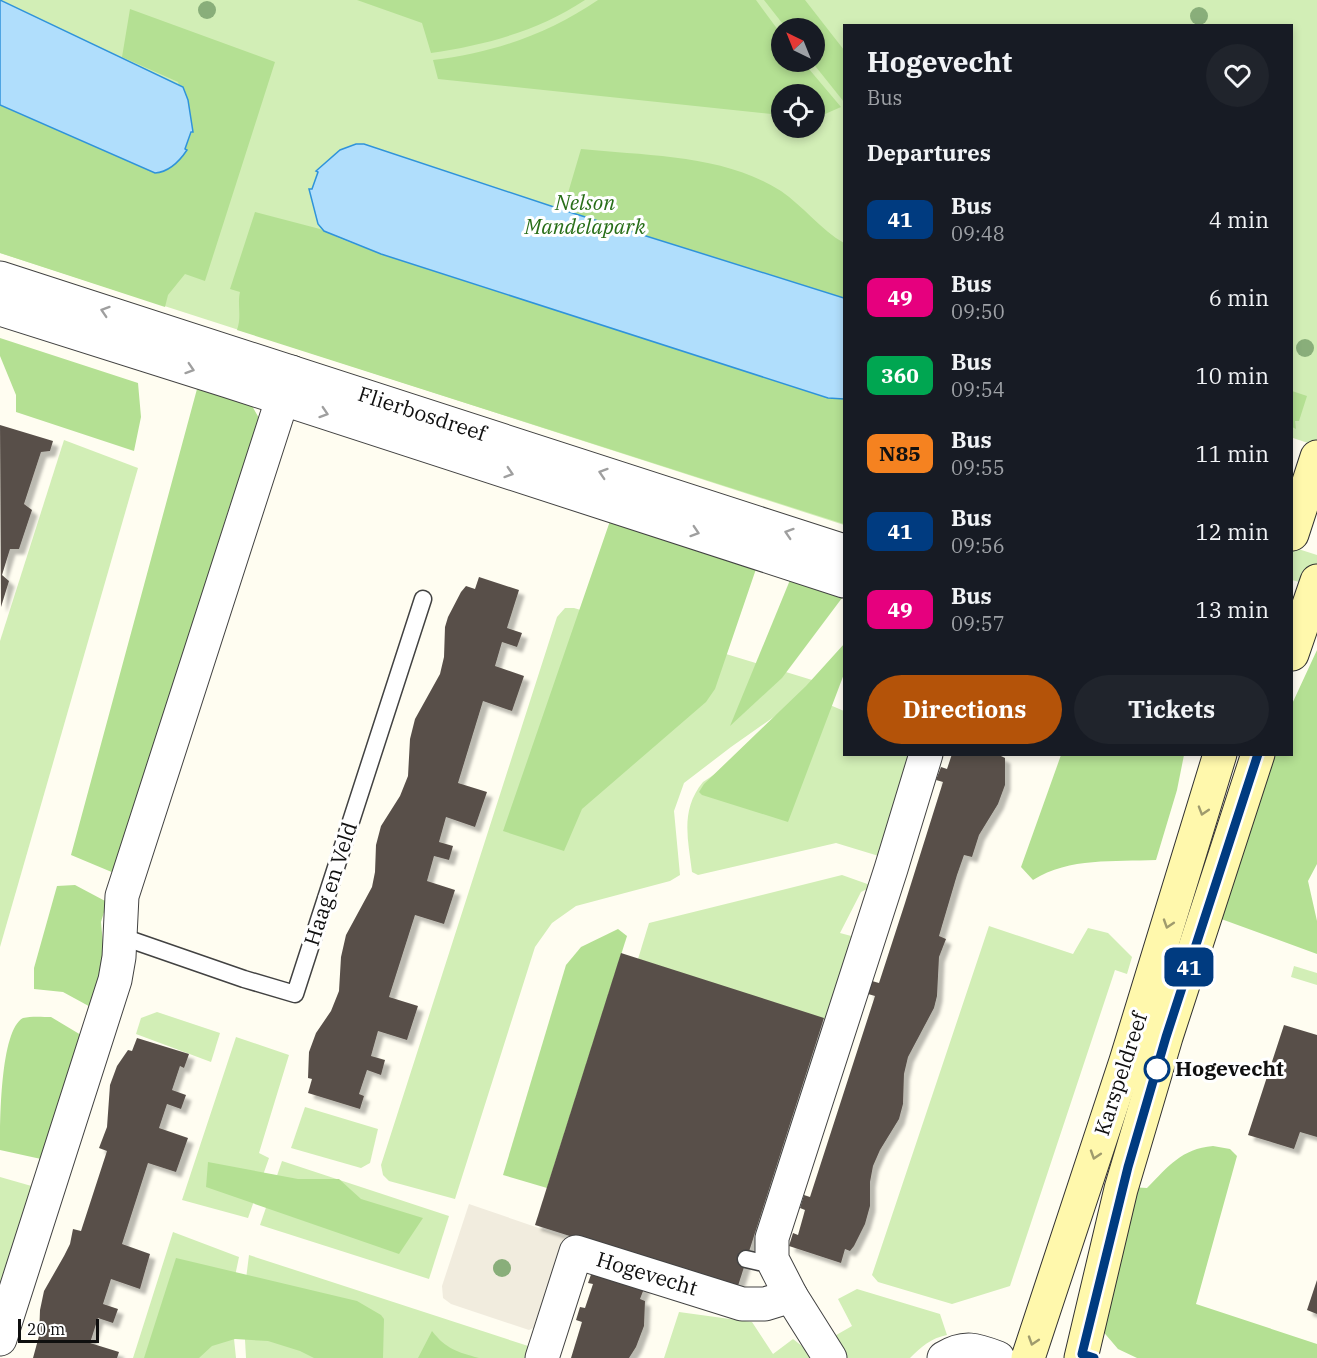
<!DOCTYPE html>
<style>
:root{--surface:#171b24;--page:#20242c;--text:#f1f3f6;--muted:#9ea1a6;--accent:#b45309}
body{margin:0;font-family:"IBM Plex Serif",serif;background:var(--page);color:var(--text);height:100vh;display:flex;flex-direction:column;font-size:22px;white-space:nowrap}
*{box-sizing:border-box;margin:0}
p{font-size:20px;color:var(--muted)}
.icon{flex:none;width:33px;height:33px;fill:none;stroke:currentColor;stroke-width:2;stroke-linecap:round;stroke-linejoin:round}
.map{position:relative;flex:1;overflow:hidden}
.sheet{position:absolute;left:843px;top:24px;width:450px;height:732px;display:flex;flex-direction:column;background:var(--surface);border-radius:0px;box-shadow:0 3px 9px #0003}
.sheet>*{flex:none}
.badge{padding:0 12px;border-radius:9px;font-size:21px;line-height:39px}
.needle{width:39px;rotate:317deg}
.buttons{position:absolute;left:771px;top:18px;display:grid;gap:12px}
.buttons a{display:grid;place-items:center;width:54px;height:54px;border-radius:50%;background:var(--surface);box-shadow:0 3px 9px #0003;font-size:30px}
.scale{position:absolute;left:18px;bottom:15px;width:81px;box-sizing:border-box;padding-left:6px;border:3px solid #0f0f0f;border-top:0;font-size:16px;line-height:21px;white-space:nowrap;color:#0f0f0f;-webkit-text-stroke:4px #fff;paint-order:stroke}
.map>.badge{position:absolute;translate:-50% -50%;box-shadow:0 0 0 3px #fff}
h2{padding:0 24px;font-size:22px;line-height:54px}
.round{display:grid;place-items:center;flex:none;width:63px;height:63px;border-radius:32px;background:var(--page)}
.summary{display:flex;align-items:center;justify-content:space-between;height:102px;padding:0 24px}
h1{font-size:28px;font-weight:700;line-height:45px}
.button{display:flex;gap:12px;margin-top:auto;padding:12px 24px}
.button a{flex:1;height:69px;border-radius:36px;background:var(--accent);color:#fff;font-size:24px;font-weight:700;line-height:69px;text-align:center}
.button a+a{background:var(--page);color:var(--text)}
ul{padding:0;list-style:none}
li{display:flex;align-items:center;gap:18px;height:78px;padding:0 24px}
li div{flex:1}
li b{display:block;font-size:22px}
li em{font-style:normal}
li .badge{min-width:66px;font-weight:700;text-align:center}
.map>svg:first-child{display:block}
.green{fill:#d2eeb6;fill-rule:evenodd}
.forest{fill:#b4e093}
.plaza{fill:#f1ecde}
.water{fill:#b0defc;stroke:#2f93da;stroke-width:1.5}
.pier{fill:#fffdf1}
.building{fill:#59504a;filter:url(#shadow)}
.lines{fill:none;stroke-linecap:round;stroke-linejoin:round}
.service-casing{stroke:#424242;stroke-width:19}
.minor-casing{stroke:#424242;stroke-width:35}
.tertiary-casing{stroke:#424242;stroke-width:35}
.secondary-casing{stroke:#313131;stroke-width:35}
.service{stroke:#fff;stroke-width:16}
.minor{stroke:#fff;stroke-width:33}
.tertiary{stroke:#fff;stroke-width:33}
.secondary{stroke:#fff8ac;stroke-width:33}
.tree{fill:#89ae7a}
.oneway{stroke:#9f9f9f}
.oneway2{stroke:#9f9b6d}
.line-casing{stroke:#fff;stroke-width:14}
.line{stroke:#003b80;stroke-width:9}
.stop-dot{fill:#fff;stroke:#003b80;stroke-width:3}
.labels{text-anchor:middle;stroke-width:6;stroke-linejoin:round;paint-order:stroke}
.park-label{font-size:21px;font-style:italic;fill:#286e18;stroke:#fff}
.street-label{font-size:21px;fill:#0f0f0f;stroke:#fff}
.stop-label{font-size:21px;font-weight:bold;fill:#0f0f0f;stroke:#fff;text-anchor:start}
</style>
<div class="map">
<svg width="1317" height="1358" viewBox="0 0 1317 1358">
<defs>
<filter id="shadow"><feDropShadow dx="5.5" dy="5.5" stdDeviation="1.5" flood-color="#0004"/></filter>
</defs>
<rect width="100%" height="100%" fill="#fffdf1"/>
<g class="green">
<path d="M0,0H1317V587L1292,580V26H844V525L0,253ZM782,28H814V62H782ZM782,94H814V128H782Z"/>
<path d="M64,440L138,468L0,947V641Z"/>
<path d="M565,608H574L822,683L731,747L684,783L674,811L680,875L670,881L576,906L552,923L535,947L455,1199L389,1181L383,1175L381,1165L557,617Z"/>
<path d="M823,702L844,711V754L912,755L882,857L836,843L698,875L692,872C688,839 680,810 703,782Z"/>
<path d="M842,875L873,886L861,892L840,933L855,937L829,1021L638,959L649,923Z"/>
<path d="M989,926L1073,954L1088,928L1108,933L1132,957L1127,974L1115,970L1010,1286L952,1304L878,1282L872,1275Z"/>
<path d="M1294,966L1317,973V985L1291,977Z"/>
<path d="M157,1012L220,1033L211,1062L136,1034L141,1018Z"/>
<path d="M236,1037L289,1055L259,1153L269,1158L248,1218L182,1200Z"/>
<path d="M305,1107L378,1129L370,1163L361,1168L291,1148Z"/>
<path d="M282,1161L449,1216L429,1279L260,1225Z"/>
<path d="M0,1177L35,1187L0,1296Z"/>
<path d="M173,1232L239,1257L230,1300L236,1358H133Z"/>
<path d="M249,1255L522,1344L531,1347L533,1358H246L243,1303Z"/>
<path d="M857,1289L940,1314L947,1335C931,1338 921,1347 910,1358H843L831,1338L852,1326L838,1299Z"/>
<path d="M679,1312L752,1322L773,1354L793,1339L811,1353L814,1358H664Z"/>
</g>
<g class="forest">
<path d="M357,0H585C538,31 486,45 431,53L422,23Z"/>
<path d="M598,0H756L781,34L782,62H803L841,107L816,118H815L814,94H782L781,115L438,79L433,60C493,53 548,34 598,0Z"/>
<path d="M764,0H805L844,50V102L812,62H814V28H786Z"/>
<path d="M130,9L275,62L205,281L185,274L168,295L165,307L0,253V105L155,173L185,150L192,132L178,82L122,57Z"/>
<path d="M581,149C647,156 723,154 781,191C803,206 821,230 844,243V298L563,210Z"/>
<path d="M255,212L320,229L341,239L381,254L828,398L844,399V524L237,330C242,316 237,305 240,292L230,289Z"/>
<path d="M0,338L138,383L141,417L134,451L16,412V395L0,356Z"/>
<path d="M197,389L252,406L259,418L251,511L230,505L114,873L71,855Z"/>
<path d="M1292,391L1307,396L1299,421H1295L1296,429L1292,427Z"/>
<path d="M610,521L756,569L715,689L706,702L582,809L564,851L503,831Z"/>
<path d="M790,580L842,598L782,678L730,726Z"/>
<path d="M844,644V674L788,822L702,795L699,792L704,784L806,686Z"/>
<path d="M1317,650V864L1308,881L1317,921V954L1213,916L1268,755L1292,754V704Z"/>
<path d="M1061,755H1184L1177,790L1156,860C1114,862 1070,857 1033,880L1021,867Z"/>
<path d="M75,885L107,902L101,922L103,944L108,966L96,1010L63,992L34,989V968L57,886Z"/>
<path d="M618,929L627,936L547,1188L503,1175L566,965L581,947Z"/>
<path d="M51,1017L81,1035L41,1159L0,1150C0,1123 0,1030 23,1018C31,1016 43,1017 51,1017Z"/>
<path d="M1213,1146L1230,1149L1237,1156L1196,1304L1317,1344V1358H1137L1118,1349L1101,1329L1130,1187L1147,1188C1169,1166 1181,1149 1213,1146Z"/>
<path d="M208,1162L298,1179H339L361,1199L423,1218L399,1254L206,1187Z"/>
<path d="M176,1258L357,1301L381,1315L384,1319L383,1358H314L300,1351L268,1341L235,1339L212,1346L199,1358H144Z"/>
<path d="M432,1331C446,1349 457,1352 479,1358H418Z"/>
</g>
<path class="plaza" d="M469,1204L565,1237L538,1326L529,1330L451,1304L443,1298L442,1286Z"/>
<g class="water">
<path d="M0,0L183,87L188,100L193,132H191L185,149L187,150C179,162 169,172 155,173L0,105Z"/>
<path d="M356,144H364L563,210L844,298V399L828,398L381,254L324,231L318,224L309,189H312L318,172L316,171L340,150Z"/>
</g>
<path class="pier" d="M1293,438L1317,446V555L1292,547V444Z"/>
<g class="building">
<path d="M0,425L53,441L50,451L41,452L24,504L32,510L19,549H10L2,575L9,581L1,607Z"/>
<path d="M479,577L519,590L507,628L522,633L517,647L502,642L495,666L524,676L512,711L483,701L458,783L487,792L475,827L446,817L439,842L453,846L449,860L434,856L427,881L455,890L444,924L415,915L389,997L418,1006L407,1040L378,1031L371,1056L385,1060L381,1075L367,1070L359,1094L364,1096L360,1109L308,1093L312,1079L308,1078L309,1052L316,1033L331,1011L339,991L341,957L346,935L372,887L375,872L376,845L381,826L400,796L408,776L410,739L415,719L440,674L444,657L445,627L448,617L461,592L466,586L475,589Z"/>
<path d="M952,754H997L1005,758V785L998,804L979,835L972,857L964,855L957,875L939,936L946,939L939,957L937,996L934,1008L908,1057L904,1074L903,1104L899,1119L880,1150L873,1166L870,1182V1206L865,1224L854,1246L850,1251L845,1249L841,1263L789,1246L793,1233L798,1235L805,1210L800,1208L804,1195L810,1197L875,996L868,994L872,981L879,983L905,903L943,782L936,780L941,767L947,769Z"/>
<path d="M621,953L824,1018L737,1289L535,1225Z"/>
<path d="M1284,1025L1317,1035V1137L1300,1132L1294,1149L1248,1135Z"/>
<path d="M137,1038L189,1054L184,1068L180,1066L172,1090L186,1095L181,1109L167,1104L159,1128L188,1138L176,1172L148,1163L122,1244L150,1254L140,1289L111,1279L103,1304L118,1309L113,1323L98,1318L90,1343L119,1352L117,1358H33L39,1336L40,1310L44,1291L64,1256L70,1244L73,1229L81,1231L107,1151L99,1148L107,1127L110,1085L117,1066L128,1050L132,1051Z"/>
<path d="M593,1269L645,1286L640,1299L645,1301L644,1326L636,1347L629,1358H571L582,1322L576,1320L580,1307L585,1308L593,1284L588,1283Z"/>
<path d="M1317,1280V1314L1307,1310Z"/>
</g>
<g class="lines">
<g class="service-casing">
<g id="service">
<path d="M120,936L244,979L295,994L423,599"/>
<path d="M746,1259L759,1262L772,1259"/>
</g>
</g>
<g class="minor-casing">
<g id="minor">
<path d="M0,1339L115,980L119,957L122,896L291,372"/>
<path d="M542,1358L576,1252L742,1304H765L791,1296"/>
<path d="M830,1358L791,1296L772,1259V1238L891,869L926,754"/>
<path d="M944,1358C965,1345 977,1350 998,1358"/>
</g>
</g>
<g class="tertiary-casing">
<g id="tertiary">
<path d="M0,278L844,551"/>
<path d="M0,309L228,381L844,581"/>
</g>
</g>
<g class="secondary-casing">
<g id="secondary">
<path d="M1292,534L1317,457"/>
<path d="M1292,654L1317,581"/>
<path d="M1028,1358L1126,1061L1220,754"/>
<path d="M1081,1358L1121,1189L1166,1037L1258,754"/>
</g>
</g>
<use href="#service" class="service"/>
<use href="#minor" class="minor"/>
<use href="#tertiary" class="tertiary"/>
<use href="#secondary" class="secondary"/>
</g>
<g class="tree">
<circle cx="207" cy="10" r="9"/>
<circle cx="1199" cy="16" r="9"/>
<circle cx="1305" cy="348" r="9"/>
<circle cx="502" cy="1268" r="9"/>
</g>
<defs><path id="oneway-chevron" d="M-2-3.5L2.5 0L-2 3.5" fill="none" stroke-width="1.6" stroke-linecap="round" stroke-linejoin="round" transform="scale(1.5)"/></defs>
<g class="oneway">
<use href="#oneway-chevron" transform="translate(105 311) rotate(-162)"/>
<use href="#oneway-chevron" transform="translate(190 369) rotate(18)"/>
<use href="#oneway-chevron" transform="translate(324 413) rotate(18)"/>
<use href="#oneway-chevron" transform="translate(509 473) rotate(18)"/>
<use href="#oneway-chevron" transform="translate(603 473) rotate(-162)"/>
<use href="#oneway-chevron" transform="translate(695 532) rotate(18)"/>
<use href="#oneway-chevron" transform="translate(789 533) rotate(-162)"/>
</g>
<g class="oneway2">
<use href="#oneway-chevron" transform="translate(1203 811) rotate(107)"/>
<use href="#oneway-chevron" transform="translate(1168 924) rotate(108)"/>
<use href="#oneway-chevron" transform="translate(1095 1155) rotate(108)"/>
<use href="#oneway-chevron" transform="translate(1033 1341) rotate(108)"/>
</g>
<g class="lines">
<g class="line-casing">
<path id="line" d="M1094,1358L1082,1354L1128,1167L1166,1037L1258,754"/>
</g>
<use href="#line" class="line"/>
</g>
<circle class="stop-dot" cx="1157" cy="1069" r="12"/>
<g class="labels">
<g class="park-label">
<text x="585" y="210">Nelson<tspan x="585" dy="24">Mandelapark</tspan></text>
</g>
<g class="street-label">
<text transform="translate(422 414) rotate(18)" y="7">Flierbosdreef</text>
<text transform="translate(331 884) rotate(-72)" y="7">Haag en Veld</text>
<text transform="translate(1121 1074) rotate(-72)" y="7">Karspeldreef</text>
<text transform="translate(647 1274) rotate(17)" y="7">Hogevecht</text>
</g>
<g class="stop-label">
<text x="1175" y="1076">Hogevecht</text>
</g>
</g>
</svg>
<div class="buttons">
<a><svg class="needle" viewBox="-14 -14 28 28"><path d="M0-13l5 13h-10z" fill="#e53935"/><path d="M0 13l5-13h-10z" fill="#9ea1a6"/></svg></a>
<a><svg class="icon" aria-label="locate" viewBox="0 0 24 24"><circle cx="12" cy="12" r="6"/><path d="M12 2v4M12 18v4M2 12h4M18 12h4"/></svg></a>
</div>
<div class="scale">20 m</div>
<b class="badge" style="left:1189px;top:967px;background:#003b80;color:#fff">41</b>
<section class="sheet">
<div class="summary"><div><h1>Hogevecht</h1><p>Bus</p></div><a class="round"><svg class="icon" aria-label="heart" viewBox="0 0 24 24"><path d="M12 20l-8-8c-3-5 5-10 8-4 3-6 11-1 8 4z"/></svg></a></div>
<h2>Departures</h2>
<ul>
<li><span class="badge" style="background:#003b80;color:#fff">41</span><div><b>Bus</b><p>09:48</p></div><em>4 min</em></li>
<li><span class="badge" style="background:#e6007e;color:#fff">49</span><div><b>Bus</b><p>09:50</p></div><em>6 min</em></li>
<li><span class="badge" style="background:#00a651;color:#fff">360</span><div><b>Bus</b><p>09:54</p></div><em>10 min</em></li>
<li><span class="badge" style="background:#f58220;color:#111">N85</span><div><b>Bus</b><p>09:55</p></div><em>11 min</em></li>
<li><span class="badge" style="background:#003b80;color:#fff">41</span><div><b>Bus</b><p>09:56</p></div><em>12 min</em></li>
<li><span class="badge" style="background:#e6007e;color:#fff">49</span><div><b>Bus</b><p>09:57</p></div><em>13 min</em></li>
</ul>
<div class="button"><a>Directions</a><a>Tickets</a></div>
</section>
</div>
